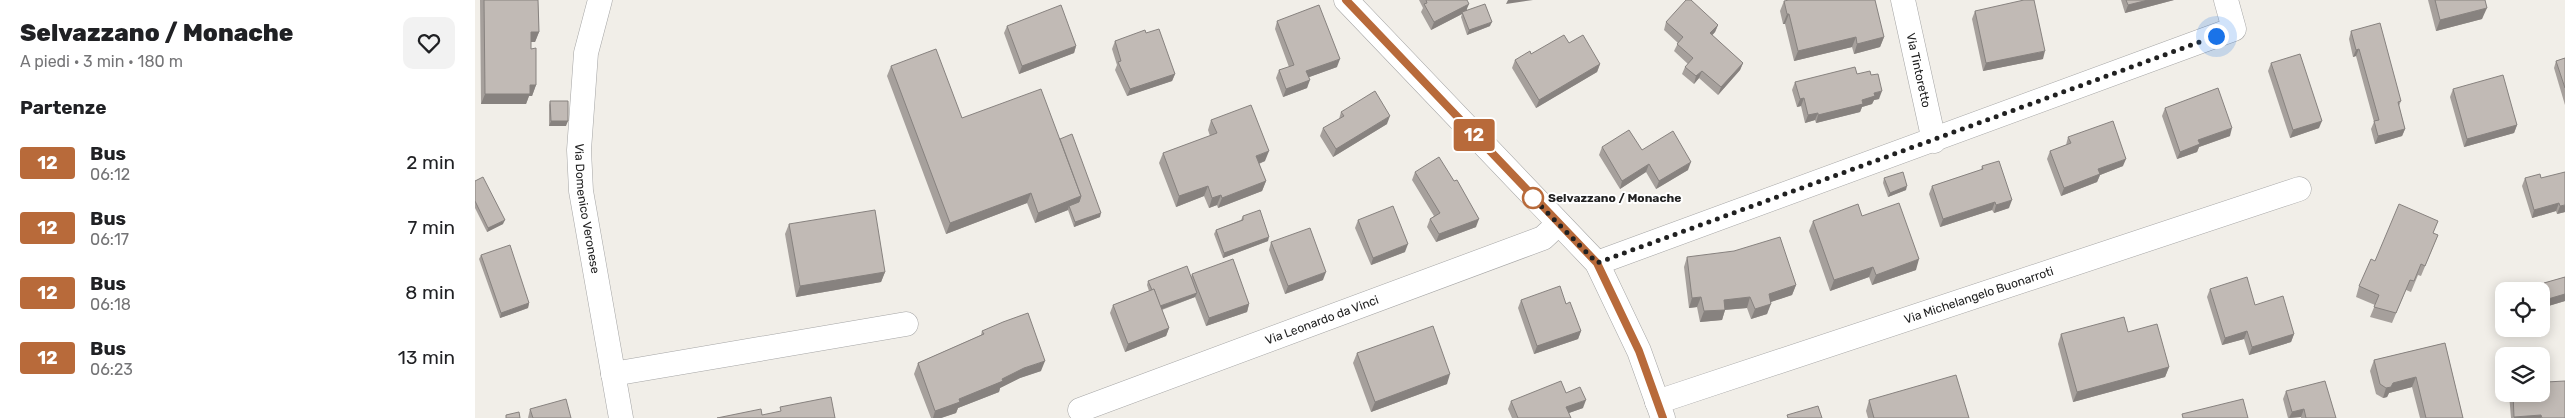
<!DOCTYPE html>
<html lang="it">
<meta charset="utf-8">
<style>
:root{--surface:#fff;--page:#f2f2f2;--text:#202124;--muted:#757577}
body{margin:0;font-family:Rubik,sans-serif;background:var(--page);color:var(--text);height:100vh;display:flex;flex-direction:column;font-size:19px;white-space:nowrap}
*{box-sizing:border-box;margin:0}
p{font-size:16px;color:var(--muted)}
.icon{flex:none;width:28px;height:28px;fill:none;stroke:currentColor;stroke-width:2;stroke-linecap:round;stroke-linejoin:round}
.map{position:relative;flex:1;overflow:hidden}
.details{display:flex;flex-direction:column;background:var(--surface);width:475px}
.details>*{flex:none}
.badge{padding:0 10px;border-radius:4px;font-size:18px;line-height:32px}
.tools{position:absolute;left:2020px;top:282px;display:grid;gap:10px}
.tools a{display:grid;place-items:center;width:55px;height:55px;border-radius:10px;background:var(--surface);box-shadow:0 2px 12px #0003;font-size:25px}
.you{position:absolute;width:25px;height:25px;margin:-12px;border:4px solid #fff;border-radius:50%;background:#1a73e8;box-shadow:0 0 0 8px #1a73e833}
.map>.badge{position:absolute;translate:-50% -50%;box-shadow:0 0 0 2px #fff}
h2{padding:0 20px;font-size:19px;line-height:45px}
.round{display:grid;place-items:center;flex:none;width:52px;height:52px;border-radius:10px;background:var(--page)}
.overview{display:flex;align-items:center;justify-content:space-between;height:85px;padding:0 20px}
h1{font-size:24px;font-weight:800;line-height:38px}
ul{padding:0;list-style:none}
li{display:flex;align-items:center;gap:15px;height:65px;padding:0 20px}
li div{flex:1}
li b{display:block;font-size:19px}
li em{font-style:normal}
li .badge{min-width:55px;font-weight:700;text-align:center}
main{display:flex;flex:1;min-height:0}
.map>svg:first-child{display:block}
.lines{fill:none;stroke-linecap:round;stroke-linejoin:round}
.minor-casing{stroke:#a5a5a5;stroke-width:25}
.minor{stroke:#fff;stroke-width:24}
.wall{fill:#a6a09c}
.shaded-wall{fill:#87827f}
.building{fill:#c1bab5;stroke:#87827f}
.line-casing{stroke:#fff;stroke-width:11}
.line{stroke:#b86a3a;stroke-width:8}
.walk{stroke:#212121;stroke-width:5;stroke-dasharray:0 9}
.stop-dot{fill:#fff;stroke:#b86a3a;stroke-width:2.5}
.labels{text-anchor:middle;stroke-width:4;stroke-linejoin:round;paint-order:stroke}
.street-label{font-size:12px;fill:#212121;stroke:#fff}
.stop-label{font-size:12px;font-weight:bold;fill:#212121;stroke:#fff;text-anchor:start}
</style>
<main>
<section class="details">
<div class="overview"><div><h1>Selvazzano / Monache</h1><p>A piedi · 3 min · 180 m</p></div><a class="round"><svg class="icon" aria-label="heart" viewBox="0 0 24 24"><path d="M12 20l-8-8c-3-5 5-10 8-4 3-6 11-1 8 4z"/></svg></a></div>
<h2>Partenze</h2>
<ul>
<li><span class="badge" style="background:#b86a3a;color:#fff">12</span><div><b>Bus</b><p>06:12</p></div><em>2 min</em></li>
<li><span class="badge" style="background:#b86a3a;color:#fff">12</span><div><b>Bus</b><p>06:17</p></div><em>7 min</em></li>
<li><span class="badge" style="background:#b86a3a;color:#fff">12</span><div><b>Bus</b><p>06:18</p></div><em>8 min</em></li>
<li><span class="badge" style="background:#b86a3a;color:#fff">12</span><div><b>Bus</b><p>06:23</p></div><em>13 min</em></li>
</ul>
</section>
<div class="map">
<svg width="2090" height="418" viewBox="0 0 2090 418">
<rect width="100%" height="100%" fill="#f1eee8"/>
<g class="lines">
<g class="minor-casing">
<g id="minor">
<path id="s1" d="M125,0L111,53L104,150L106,191L146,418"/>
<path d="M871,0L1122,263L1164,351L1188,418"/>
<path id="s2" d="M1428,0L1459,141"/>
<path d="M1122,263L1759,29L1751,0"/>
<path d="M138,374L431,324"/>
<path id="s3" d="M1182,402L1824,189"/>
<path id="s4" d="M605,410L1068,238L1083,224"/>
</g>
</g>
<use href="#minor" class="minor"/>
</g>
<g class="wall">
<path d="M5,0H63L64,32L60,42H56V49L61,85L57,96H54L51,104H6Z"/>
<path d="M944,0H992V11L1015,26L992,35L986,17L987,14L956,30L946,12L948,8Z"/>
<path d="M1646,0H1699L1650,13Z"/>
<path d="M1953,0H2010L2007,19L1961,31Z"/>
<path d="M1309,1L1409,37L1405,47L1379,54L1377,47L1319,61L1310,24H1308L1305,11Z"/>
<path d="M1500,11L1568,59L1508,71L1497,19Z"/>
<path d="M802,21L862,67L834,77L832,88L808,97L801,78L804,70L814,67L800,29Z"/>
<path d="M1191,22L1243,25L1240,32L1237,35L1268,63L1265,70L1243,95L1224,78L1219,84L1207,74L1210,67L1213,64L1199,51L1203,43L1189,30Z"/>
<path d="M532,26L601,46L599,53L544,74L529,33Z"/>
<path d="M1876,31L1926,101L1924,106L1930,129L1927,136L1900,144L1896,129L1899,122L1881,56L1878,57L1874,39Z"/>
<path d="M671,33L700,74L697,81L652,96L640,70L642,65L637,49L640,41Z"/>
<path d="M1094,43L1125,64L1122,72L1061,108L1037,68L1040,60L1056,54Z"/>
<path d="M2090,58V105L2079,68L2081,61Z"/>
<path d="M1796,63L1844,128L1815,138L1793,71Z"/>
<path d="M416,66L487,118L585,139L625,217L599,227L593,210L560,223L552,203L471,234L412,76Z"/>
<path d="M1382,74L1404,99L1399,100L1397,104L1387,107L1385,112L1341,123L1340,120L1330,123L1326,106L1322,107L1317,90L1320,82Z"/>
<path d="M1978,89L2042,125L2039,133L1989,147L1975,97Z"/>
<path d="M75,101L91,126H74V105Z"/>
<path d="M1690,108L1755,136L1724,147L1722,152L1702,159L1687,116Z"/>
<path d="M866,112L912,124L858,157L845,136L848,128L864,119Z"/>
<path d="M736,120L790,161L784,164L791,181L787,191L743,208L742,205L734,208L729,196L701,207L684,163L688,153L735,136L733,130Z"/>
<path d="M1593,137L1648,166L1625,175L1622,182L1586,196L1572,159L1575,151L1591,145Z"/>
<path d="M1127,147L1167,150L1213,170L1181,189L1171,172L1145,189L1124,155Z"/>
<path d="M1507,166L1534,208L1519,213L1517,210L1465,227L1454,194L1457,186L1506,170Z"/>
<path d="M940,172L979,181L1001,227L961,242L952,227L955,219L959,216L937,180Z"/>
<path d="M1409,178L1431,190L1413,197L1408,183Z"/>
<path d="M2050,178H2066L2090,212L2082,214L2081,211L2057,218L2047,186Z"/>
<path d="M0,181L28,224L12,232L0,208Z"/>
<path d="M768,216L793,241L748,258L739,234L741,230L766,220Z"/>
<path d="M1387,216L1441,270L1397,285L1394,277L1355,291L1334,231L1338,221Z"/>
<path d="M883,220L930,252L896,265L880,228Z"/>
<path d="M314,224L410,272L406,282L321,297L310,234Z"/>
<path d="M1958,233L1963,235L1946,276L1943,275L1936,292L1931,290L1917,323L1895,317L1900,305L1881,297L1884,286L1900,261Z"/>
<path d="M796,242L848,280L810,294L794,250Z"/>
<path d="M6,255L54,303L53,308L25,318L4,259Z"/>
<path d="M1212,257L1321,285L1317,295L1295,302L1292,314L1276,319L1272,308L1250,310L1247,320L1225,322L1222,307L1214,308L1209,267Z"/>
<path d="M717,274L774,304L772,312L731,326L720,297L687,310L694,328L691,336L650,352L635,313L638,305L674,291L672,285L673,281L716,277Z"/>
<path d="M2090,277V301L2070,307L2066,291L2069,283Z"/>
<path d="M1735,289L1780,305L1819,334L1816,342L1774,355L1769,339L1747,345L1732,297Z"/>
<path d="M1046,300L1091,304L1106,331L1103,339L1059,354L1043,308Z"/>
<path d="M507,331L566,371L545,378L525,388L524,392L483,408L481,413L466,418H456L439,374L443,363L506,335Z"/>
<path d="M1653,332L1694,367L1690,377L1598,402L1583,344L1586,334Z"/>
<path d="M1970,343L1988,418H1945L1937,387L1914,393L1912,397L1908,398L1901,394L1895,371L1899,360Z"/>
<path d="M882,353L972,384L896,412L878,363Z"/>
<path d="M2071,382L2090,418H2036L2034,394H2066Z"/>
<path d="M1811,391L1861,418H1826V417L1813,418L1808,399Z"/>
<path d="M1091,393L1108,408L1094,413L1096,418H1037L1033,409L1036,401Z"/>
<path d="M1394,400L1494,418H1393L1391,411Z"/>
<path d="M55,409L96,418H53Z"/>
</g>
<g class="shaded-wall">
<path d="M1033,0H1058L1031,4Z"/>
<path d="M1673,0H1699L1650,13L1653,5Z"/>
<path d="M994,4L991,11L987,12V14L956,30L959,22Z"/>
<path d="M2012,8L2007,19L1961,31L1965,20Z"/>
<path d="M1312,14H1314L1310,24H1308Z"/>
<path d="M1017,22L1015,26L992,35L994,30Z"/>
<path d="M1243,25L1240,32L1232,41L1235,33Z"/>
<path d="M56,32H64L60,42H53Z"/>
<path d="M1381,37L1377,47L1319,61L1323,51Z"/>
<path d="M1409,37L1405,47L1379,54L1382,44Z"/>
<path d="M601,46L599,53L544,74L547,66Z"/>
<path d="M1884,49L1881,56L1878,57L1881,50Z"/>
<path d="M1570,51L1568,59L1508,71L1511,63Z"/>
<path d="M865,59L862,67L829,79L831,71Z"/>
<path d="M1268,63L1265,70L1243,95L1246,87Z"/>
<path d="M1125,64L1122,72L1061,108L1064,100Z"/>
<path d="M1227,71L1224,78L1219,84L1221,76Z"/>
<path d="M700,74L697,81L652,96L655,89Z"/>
<path d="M835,80L832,88L808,97L811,89Z"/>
<path d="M55,85H61L57,96H54L51,104H6L10,94Z"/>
<path d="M1407,91L1404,99L1399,100L1397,104L1387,107L1385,112L1341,123L1343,115L1387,100L1399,93Z"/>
<path d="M1329,98L1326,106L1322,107L1325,99Z"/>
<path d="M1343,113L1340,120L1330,123L1333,115Z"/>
<path d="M915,116L912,124L858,157L861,149Z"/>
<path d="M76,121H93L91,126H74Z"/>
<path d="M1847,121L1844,128L1815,138L1818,130Z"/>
<path d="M2042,125L2039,133L1989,147L1992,139Z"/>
<path d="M1757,128L1755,136L1724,147L1722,152L1702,159L1705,152L1723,140Z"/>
<path d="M1930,129L1927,136L1900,144L1903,136Z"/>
<path d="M794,151L790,161L777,166L781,156Z"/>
<path d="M1651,159L1648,166L1625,175L1622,182L1586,196L1589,188L1623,169Z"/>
<path d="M1216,162L1213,170L1181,189L1184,181Z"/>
<path d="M1174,164L1171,172L1145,189L1147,181Z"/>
<path d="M791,181L787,191L743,208L747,198Z"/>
<path d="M733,186L729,196L701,207L704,196Z"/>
<path d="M1432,186L1431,190L1413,197L1415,193Z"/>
<path d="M556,193L552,203L471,234L475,223Z"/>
<path d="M746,195L742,205L734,208L737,198Z"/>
<path d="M606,196L603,207L594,206L593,210L560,223L563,213Z"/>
<path d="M1537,200L1534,208L1519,213L1521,205Z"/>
<path d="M1520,202L1517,210L1465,227L1468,219Z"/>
<path d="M2084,203L2081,211L2057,218L2059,210Z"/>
<path d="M2090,205V212L2082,214L2085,206Z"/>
<path d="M626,213L625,217L599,227L600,222Z"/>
<path d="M1004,219L1001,227L961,242L964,234Z"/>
<path d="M30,220L28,224L12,232L13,228Z"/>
<path d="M794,237L793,241L748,258L749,253Z"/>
<path d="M933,244L930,252L896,265L898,258Z"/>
<path d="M1444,259L1441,270L1397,285L1401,275Z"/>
<path d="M1398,267L1394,277L1355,291L1359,280Z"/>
<path d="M410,272L406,282L321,297L325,286Z"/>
<path d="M851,272L848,280L810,294L813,286Z"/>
<path d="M1321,285L1317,295L1290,304L1294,294Z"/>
<path d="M722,293L720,297L682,311L683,307Z"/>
<path d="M2090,294V301L2070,307L2073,299Z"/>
<path d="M1226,297L1222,307L1214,308L1217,298Z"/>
<path d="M1275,297L1272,308L1247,310H1250L1247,320L1225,322L1229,311L1249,300Z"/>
<path d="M54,303L53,308L25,318L26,313Z"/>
<path d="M774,304L772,312L731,326L734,318Z"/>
<path d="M1296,304L1292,314L1276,319L1280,309Z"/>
<path d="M694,328L691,336L650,352L653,344Z"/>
<path d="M1106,331L1103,339L1059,354L1062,346Z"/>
<path d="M1772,331L1769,339L1747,345L1750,338Z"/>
<path d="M1819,334L1816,342L1774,355L1777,347Z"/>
<path d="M570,361L566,371L545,378L525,388L524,392L483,408L481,413L466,418H458L460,411L549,368Z"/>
<path d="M1694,367L1690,377L1598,402L1602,392Z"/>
<path d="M975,374L972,384L896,412L900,402Z"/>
<path d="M1941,377L1937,387L1914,393L1912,397L1908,398L1911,388L1918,383Z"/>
<path d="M1111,400L1108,408L1088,415L1091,407Z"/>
<path d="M1829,409L1826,417L1814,418L1817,412Z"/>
<path d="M2066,415V418H2039V417Z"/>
</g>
<g class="building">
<path d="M9,0H63L64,32H56V49L61,48V85H55V94H10Z"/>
<path d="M951,0H992L994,4L959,22L949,4L952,3Z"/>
<path d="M1211,0H1216L1243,25L1235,33L1268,63L1246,87L1227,71L1221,76L1210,67L1218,58L1202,44L1208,37L1191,22Z"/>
<path d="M1314,0H1400L1409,37L1382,44L1381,37L1323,51L1314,14H1312L1309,1Z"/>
<path d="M1549,0H1559L1570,51L1511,63L1500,11Z"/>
<path d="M1651,0H1673L1653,5Z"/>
<path d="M1960,0H2010L2012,8L1965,20Z"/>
<path d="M1010,4L1017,22L994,30L987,12Z"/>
<path d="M586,5L601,46L547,66L532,26Z"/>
<path d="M844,5L865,59L831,71L835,80L811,89L804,70L819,65L802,21Z"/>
<path d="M1905,23L1926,101L1923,102L1930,129L1903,136L1899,121L1904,120L1884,49L1881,50L1876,31Z"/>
<path d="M684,29L700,74L655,89L643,62L646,61L640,41L670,30L671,33Z"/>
<path d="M1089,35L1094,43L1108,35L1125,64L1064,100L1040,60L1055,51L1056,54Z"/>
<path d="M461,49L487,118L566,89L606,196L563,213L556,193L475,223L416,66Z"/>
<path d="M1825,54L1847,121L1818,130L1796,63Z"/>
<path d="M2090,58V88L2081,61Z"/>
<path d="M1380,67L1382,74L1395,71L1396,75L1403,74L1407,91L1399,93L1400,96L1387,100L1388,104L1343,115V113L1333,115L1329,98L1325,99L1320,82Z"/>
<path d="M2028,75L2042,125L1992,139L1978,89Z"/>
<path d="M1743,88L1757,128L1723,140L1725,144L1705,152L1690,108Z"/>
<path d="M900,91L915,116L861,149L848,128L869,116L866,112Z"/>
<path d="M75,101H93V121H76Z"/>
<path d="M776,105L794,151L781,156L791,181L747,198L746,195L737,198L733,186L704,196L688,153L742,133L736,120Z"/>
<path d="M1638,121L1651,159L1623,169L1625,174L1589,188L1575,151L1596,143L1593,137Z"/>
<path d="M1154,130L1167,150L1198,131L1216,162L1184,181L1174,164L1147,181L1127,147Z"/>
<path d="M597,134L626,213L600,222L594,206L604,202L606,196L585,139Z"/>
<path d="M964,157L979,181L982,180L1004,219L964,234L955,219L965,213L940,172Z"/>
<path d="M1524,161L1537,200L1521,205L1520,202L1468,219L1457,186L1508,169L1507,166Z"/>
<path d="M1428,172L1432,186L1415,193L1409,178Z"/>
<path d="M2090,172V205L2085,206L2084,203L2059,210L2050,178L2065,174L2066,178Z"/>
<path d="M8,177L30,220L13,228L0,201V181Z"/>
<path d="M1424,203L1444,259L1401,275L1398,267L1359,280L1338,221L1383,204L1387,216Z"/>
<path d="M1924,204L1963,221L1958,233L1963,235L1950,266L1946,264L1939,281L1935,280L1921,313L1899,307L1904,295L1884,286L1896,259L1900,261Z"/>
<path d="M918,206L933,244L898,258L883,220Z"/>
<path d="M400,210L410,272L325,286L314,224Z"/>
<path d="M785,210L794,237L749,253L741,230L768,220V216Z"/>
<path d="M835,228L851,272L813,286L796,242Z"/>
<path d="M1305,237L1321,285L1294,294L1296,304L1280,309L1275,297L1249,300L1250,310L1229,311L1226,297L1217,298L1212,257L1259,251Z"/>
<path d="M35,245L54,303L26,313L6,255Z"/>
<path d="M758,259L774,304L734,318L717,274Z"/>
<path d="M712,266L722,293L685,306L679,289L677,290L673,281Z"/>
<path d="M1772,277L1780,305L1808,296L1819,334L1777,347L1772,331L1750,338L1735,289Z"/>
<path d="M2090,277V294L2073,299L2069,283Z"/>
<path d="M1085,286L1091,304L1095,302L1106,331L1062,346L1046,300Z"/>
<path d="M679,289L694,328L653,344L638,305Z"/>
<path d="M553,313L570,361L549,368L527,379L528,381L484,399L485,402L460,411L443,363L509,334L507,331L528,322Z"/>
<path d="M1649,317L1653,332L1682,324L1694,367L1602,392L1586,334Z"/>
<path d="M958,326L975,374L900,402L882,353Z"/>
<path d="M1970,343L1988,418H1951L1941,377L1918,383L1916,387L1911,388L1905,384L1899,360Z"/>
<path d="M2066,369H2071V382L2090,381V418H2067L2066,415L2039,417L2038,394H2066Z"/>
<path d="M1481,375L1494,418H1399L1394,400Z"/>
<path d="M1086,381L1091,393L1105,387L1111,400L1091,407L1096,418H1043L1036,401Z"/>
<path d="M1850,381L1861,418H1831L1829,409L1817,412L1811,391Z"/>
<path d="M356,397L360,418H242L286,409L287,415L306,411L305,407Z"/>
<path d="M91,399L96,418H58L55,409Z"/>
<path d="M1768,399L1773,418H1708L1707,414Z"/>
<path d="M1343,406L1347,418H1313L1312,415Z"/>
<path d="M44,412L45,418H31V415Z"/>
</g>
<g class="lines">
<g class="line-casing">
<path id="line" d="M871,0L1122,263L1164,351L1188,418"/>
</g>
<use href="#line" class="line"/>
<path class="walk" d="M1058,198L1056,196L1122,263L1741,36"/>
</g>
<circle class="stop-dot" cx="1058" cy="198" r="10"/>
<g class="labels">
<g class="street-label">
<text dy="4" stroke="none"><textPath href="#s2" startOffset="72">Via Tintoretto</textPath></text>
<text dy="4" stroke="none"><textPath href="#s1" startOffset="211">Via Domenico Veronese</textPath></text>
<text dy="4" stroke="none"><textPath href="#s3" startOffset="339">Via Michelangelo Buonarroti</textPath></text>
<text dy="4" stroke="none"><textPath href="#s4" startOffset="258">Via Leonardo da Vinci</textPath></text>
</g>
<g class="stop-label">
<text x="1073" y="202">Selvazzano / Monache</text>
</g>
</g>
</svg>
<div class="tools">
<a><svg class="icon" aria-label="locate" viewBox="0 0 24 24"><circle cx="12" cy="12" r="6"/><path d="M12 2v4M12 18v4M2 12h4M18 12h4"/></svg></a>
<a><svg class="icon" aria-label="layers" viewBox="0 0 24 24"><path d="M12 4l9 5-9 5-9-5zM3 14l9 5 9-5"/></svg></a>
</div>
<div class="you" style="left:1741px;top:36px"></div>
<b class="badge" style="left:999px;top:135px;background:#b86a3a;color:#fff">12</b>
</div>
</main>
